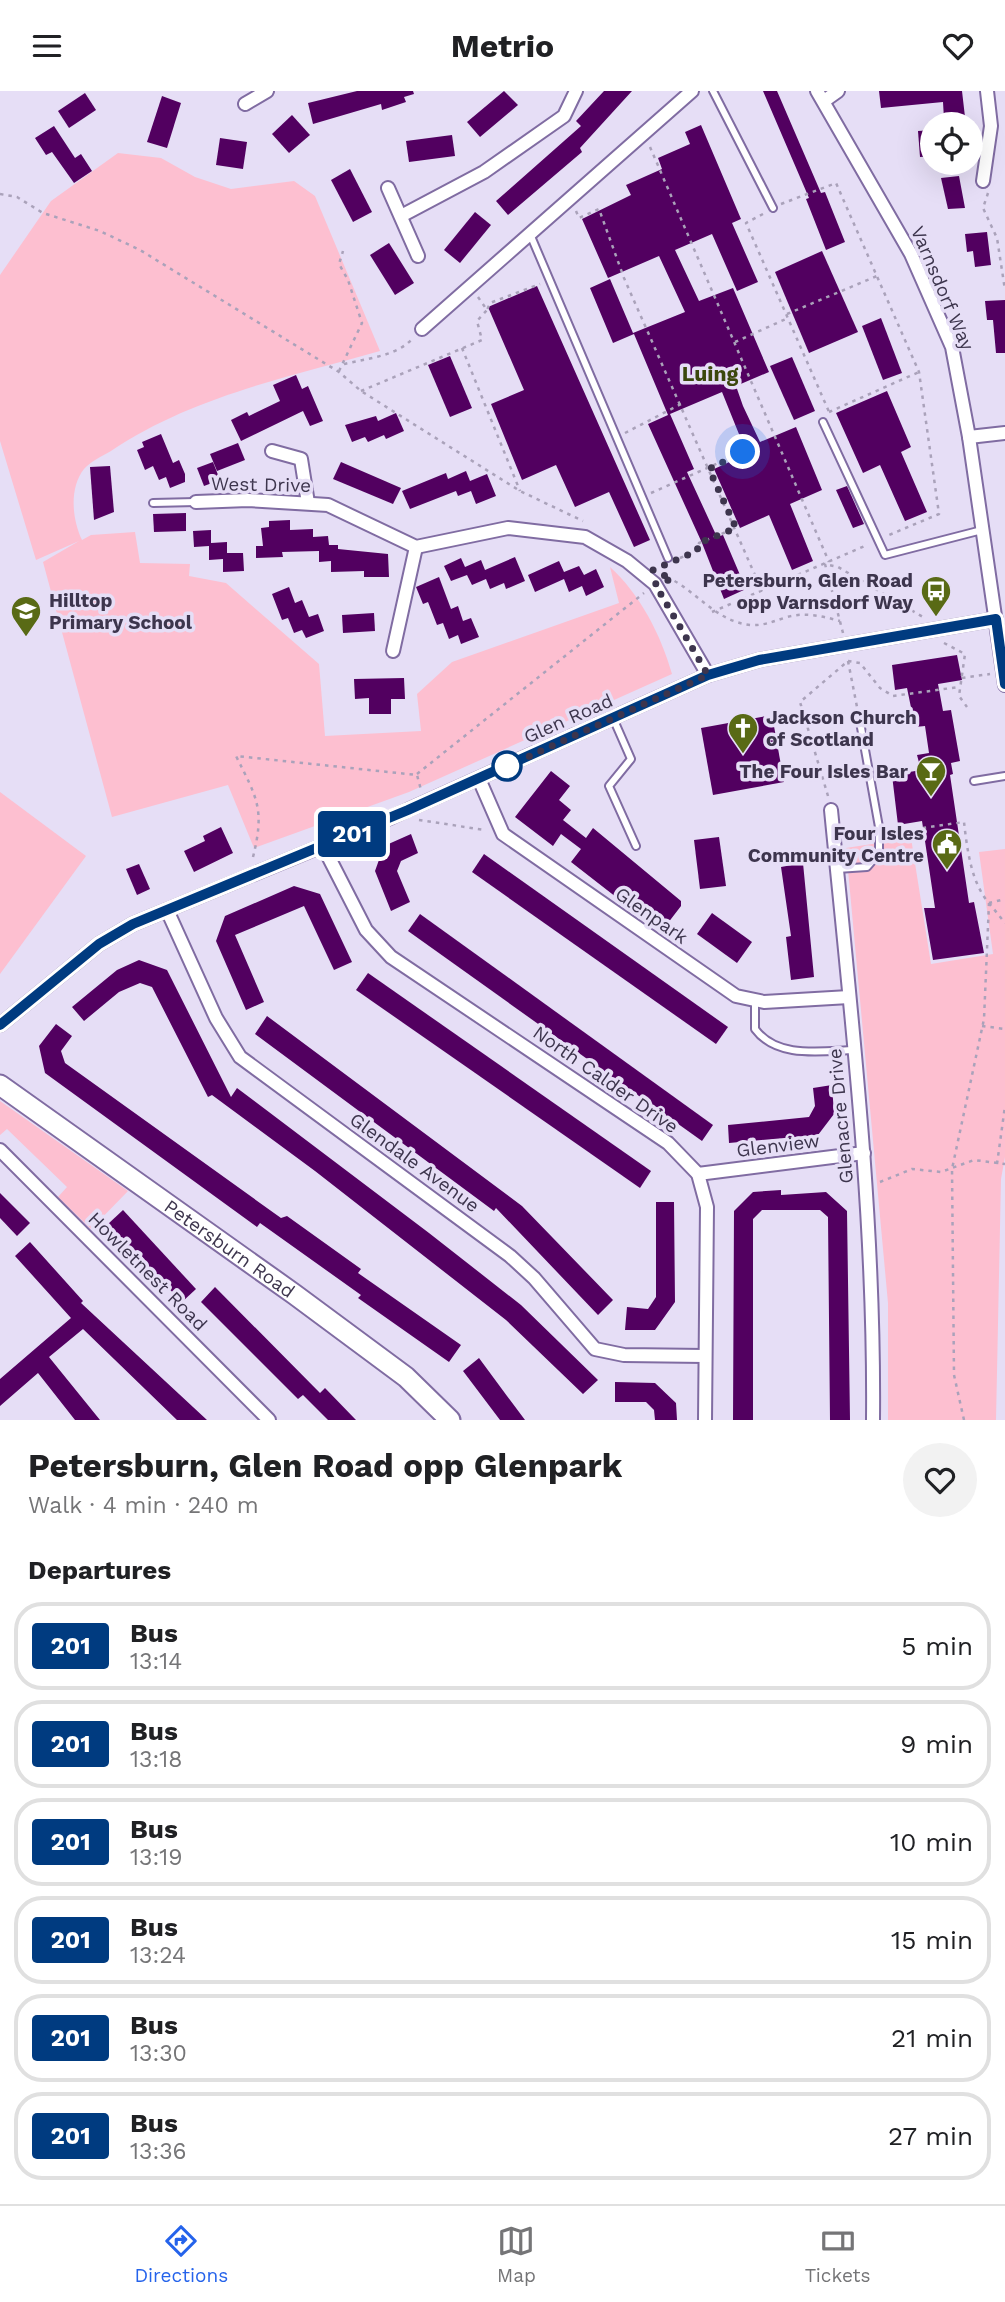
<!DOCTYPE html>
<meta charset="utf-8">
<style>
:root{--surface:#fff;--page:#f2f2f2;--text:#202124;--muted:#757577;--line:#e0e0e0;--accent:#2563eb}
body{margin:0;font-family:"Work Sans",sans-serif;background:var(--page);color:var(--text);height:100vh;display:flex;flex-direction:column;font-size:26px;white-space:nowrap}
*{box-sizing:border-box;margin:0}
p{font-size:23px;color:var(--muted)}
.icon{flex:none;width:38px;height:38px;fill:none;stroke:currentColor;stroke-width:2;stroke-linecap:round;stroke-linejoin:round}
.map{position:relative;height:1329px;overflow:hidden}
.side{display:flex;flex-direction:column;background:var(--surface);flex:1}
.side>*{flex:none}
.badge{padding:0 14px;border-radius:5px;font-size:24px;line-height:46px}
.buttons{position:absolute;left:920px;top:21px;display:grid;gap:14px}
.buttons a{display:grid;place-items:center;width:63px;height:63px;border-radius:50%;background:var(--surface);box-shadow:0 7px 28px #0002;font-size:35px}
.you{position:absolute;width:35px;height:35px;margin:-18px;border:5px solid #fff;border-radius:50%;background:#1a73e8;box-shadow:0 0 0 10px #1a73e833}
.map>.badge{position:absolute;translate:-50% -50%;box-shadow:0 0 0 4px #fff}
h2{padding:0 28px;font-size:26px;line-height:63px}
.round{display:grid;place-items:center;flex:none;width:74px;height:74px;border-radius:37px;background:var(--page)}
.summary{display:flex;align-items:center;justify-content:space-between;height:119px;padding:0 28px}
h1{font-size:33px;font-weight:700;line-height:52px}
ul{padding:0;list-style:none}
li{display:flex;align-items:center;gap:21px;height:88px;margin:0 14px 10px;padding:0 14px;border:4px solid var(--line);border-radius:28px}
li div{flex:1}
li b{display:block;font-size:26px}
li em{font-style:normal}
li .badge{min-width:77px;font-weight:700;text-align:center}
header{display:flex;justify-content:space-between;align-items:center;height:91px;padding:0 28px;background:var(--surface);font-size:32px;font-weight:700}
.tabs{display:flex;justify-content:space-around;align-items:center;height:98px;border-top:2px solid var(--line);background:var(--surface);font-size:19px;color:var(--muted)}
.tabs a{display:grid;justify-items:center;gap:4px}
.tabs .selected{color:var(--accent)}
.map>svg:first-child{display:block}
.green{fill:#fdbfd0}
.building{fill:#520060}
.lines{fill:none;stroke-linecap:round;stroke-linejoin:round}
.lane-casing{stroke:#806ca2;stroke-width:10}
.street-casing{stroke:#806ca2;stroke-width:16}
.secondary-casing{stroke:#806ca2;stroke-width:23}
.path{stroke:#aaa2ba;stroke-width:2.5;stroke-dasharray:3.5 5;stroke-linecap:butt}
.lane{stroke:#fff;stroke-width:6}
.street{stroke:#fff;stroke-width:12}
.secondary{stroke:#fff;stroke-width:19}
.line-casing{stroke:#fff;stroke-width:16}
.line{stroke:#003b80;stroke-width:10}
.walk{stroke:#3d354d;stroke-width:7;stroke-dasharray:0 12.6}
.stop-dot{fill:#fff;stroke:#003b80;stroke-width:3.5}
.labels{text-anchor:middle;stroke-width:7;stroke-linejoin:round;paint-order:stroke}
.street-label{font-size:19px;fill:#3d354d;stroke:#e6def6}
.poi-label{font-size:19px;font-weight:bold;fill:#3d354d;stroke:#e6def6;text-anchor:end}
.neighbourhood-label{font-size:21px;font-weight:bold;fill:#3b470d;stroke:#e6def6}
</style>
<header><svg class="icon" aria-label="menu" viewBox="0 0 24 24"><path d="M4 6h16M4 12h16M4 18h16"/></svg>Metrio<svg class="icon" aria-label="heart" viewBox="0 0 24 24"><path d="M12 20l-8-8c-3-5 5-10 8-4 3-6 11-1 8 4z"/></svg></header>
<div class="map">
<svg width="1005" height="1329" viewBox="0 0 1005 1329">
<rect width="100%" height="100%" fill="#e6def6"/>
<g class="green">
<path d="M118,62L161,67L195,86L231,98L294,90L315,105L380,260C288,286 191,306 111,360C102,365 90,371 84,378C69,397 72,428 82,449L91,444L135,441L140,472L190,473L189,485L226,492L319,573L325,645L421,640L417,603L452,571L619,512L610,476C640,503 661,544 672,583L409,701L254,757L228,694L112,726L43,471L79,450L36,469L0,350V184L51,110Z"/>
<path d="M0,701L86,765L0,883Z"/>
<path d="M911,747L931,873L993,863L979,761L1005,758V1066L1001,1088L996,1329H888V1212L846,757Z"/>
<path d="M0,1010L128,1100L91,1138L58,1106L67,1096L7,1038L0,1044Z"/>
</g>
<g class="building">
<path d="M357,0H413L414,3L404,6L406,11L382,19L381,13L313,33L308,12Z"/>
<path d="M504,0L518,14L480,46L467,31Z"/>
<path d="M604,0H632L580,57L582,61L508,124L496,110L581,35L576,30Z"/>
<path d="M763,0H777L821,102L825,101L845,151L826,159L806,108L809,107Z"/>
<path d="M879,0H962L965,26L944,28L943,11L881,17Z"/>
<path d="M85,2L96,19L69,37L58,20Z"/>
<path d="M162,5L181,12L167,57L147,51Z"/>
<path d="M292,24L310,44L289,62L272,43Z"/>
<path d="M701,34L741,128L732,132L758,191L737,200L712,143L675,159L699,210L733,197L769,281L736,295L743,315L760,351L796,336L822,399L790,413L813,470L792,479L769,424L740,437L714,378L747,363L722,301L670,323L694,378L687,381L717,446L723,444L746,498L724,508L702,452L648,333L668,324L634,243L613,252L590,197L610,188L633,242L685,221L659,165L608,187L582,128L631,104L626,94L662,78L658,67L690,53L685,41Z"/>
<path d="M54,35L75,67L81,63L92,80L74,92L52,61L46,64L35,47Z"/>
<path d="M933,39V65L920,66L918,40Z"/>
<path d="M452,44L455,65L409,71L406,50Z"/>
<path d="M220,47L247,51L243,78L216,74Z"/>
<path d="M350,78L372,121L353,131L331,89Z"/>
<path d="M959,85L965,117L948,118L941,87Z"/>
<path d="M475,121L491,134L460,172L444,159Z"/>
<path d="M987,141L991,174L975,176L973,160L967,161L965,143Z"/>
<path d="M389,152L414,192L395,204L370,164Z"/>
<path d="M822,160L858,241L809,262L775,181Z"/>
<path d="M537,195L650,449L634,456L609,401L575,416L556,374L522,389L491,313L524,299L488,216Z"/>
<path d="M1005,209V262H996L993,229H987L985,210Z"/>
<path d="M881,227L902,282L883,289L862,235Z"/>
<path d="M450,265L472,317L450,326L428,274Z"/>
<path d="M792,266L815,320L794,329L770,275Z"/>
<path d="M296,284L302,298L308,295L323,330L310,335L303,320L241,350L231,329L247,321L249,325L280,310L273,294Z"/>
<path d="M887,300L911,356L901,361L927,421L905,430L880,374L863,382L836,322Z"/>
<path d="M396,322L404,340L386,348L384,344L368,351L365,346L352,351L345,334L376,325L378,330Z"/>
<path d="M161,343L173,372L179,369L185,383V391L170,397L166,386L159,389L153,375L145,379L137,359L144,356L142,351Z"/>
<path d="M238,352L245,369L217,380L210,363Z"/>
<path d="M213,371L220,389L204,395L197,377Z"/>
<path d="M341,371L401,397L393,413L333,388Z"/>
<path d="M110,375L114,421L94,429L90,376Z"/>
<path d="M466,380L470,390L487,383L496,405L476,413L471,400L458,405L456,400L410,418L402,400L446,382L448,388Z"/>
<path d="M847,395L864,433L853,437L836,399Z"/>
<path d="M186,422V440L154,441L153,423Z"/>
<path d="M290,429V439L313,438V446L328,445L329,454H338V458L388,463L389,486H364V480L331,481V470L319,471V460L282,461L283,466L256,467V455H263L261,437L269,436V430Z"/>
<path d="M211,439V452L227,451V462H243L244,480L223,481V468L209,469V455L194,456L193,440Z"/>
<path d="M515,466L525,490L506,498L504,492L490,498L486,488L472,494L467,484L451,490L444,475L461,467L465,476L481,469L485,479Z"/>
<path d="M559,470L564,481L579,475L584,484L596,478L604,496L586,505L582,495L569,501L564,488L535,501L528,484Z"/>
<path d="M439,486L451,518L458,515L463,530L471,527L479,546L461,553L458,544L449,548L443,532L437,534L428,511L423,513L416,496Z"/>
<path d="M289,496L295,512L302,509L309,526L318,523L324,540L306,547L302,539L294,542L288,527L282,529L272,503Z"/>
<path d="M374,522L375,540L343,542L342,524Z"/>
<path d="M957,564L962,589L938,593L943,620L951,619L960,670L951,672L953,683L950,684L969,812L974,811L984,862L933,869L924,817H935L922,730L898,734L892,684L921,679L917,664L929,662L925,635L915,636L907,597L895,599L892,574Z"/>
<path d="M404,587L405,608H391V623H369V607L355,608L354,588Z"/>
<path d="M772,624L784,691L713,704L701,637Z"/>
<path d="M551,680L570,695L559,709L571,719L563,729L586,747L593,737L681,810V815L661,841L571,771L581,758L561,743L553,755L515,726Z"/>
<path d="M221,736L233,762L194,781L184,760L205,750L203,745Z"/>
<path d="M411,743L418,762L401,770L397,780L410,811L391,820L375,780L384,755Z"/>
<path d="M719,746L726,795L700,798L694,749Z"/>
<path d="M484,763L728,936L716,953L472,781Z"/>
<path d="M803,772L814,886L791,889L786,846L791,845L781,776Z"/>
<path d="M139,773L150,798L137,804L126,778Z"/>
<path d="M294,795L320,803L352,871L334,879L304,815L235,844L264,911L246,919L216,850L225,825Z"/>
<path d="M712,822L752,851L737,872L697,843Z"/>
<path d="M420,823L713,1034L702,1050L408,840Z"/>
<path d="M139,869L167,879L231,1006L237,997L429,1142L521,1214L598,1289L583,1303L506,1229L315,1080L212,1004L208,1006L152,896L140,892L119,901L84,930L72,916L117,879Z"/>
<path d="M368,882L651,1080L640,1097L356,899Z"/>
<path d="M267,925L522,1115L613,1209L598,1224L496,1117L494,1120L255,943Z"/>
<path d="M56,933L72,945L61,960L65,972L281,1127L287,1125L361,1178L358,1182L461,1254L449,1271L358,1207L361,1204L260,1132L257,1136L45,982L39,955Z"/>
<path d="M832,994L834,1023L818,1044L729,1052L728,1034L809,1026L815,1015L813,997Z"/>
<path d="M781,1099V1104L826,1101L847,1120L850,1329H830L828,1126L820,1119H762L753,1128V1329H733L734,1120L753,1101Z"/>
<path d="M0,1102L30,1132L17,1145L0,1127Z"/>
<path d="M656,1111H674L675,1211L655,1239H625L627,1216L648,1218L656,1206Z"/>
<path d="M123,1119L196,1198L182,1211L107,1134Z"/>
<path d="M30,1151L83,1210L81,1212L207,1329H177L83,1238L49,1266L100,1329H75L38,1282L0,1315V1288L71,1227L15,1165Z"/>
<path d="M215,1196L320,1302L325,1297L356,1329H328L303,1304L298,1308L201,1211Z"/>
<path d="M479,1267L507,1305L525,1329H500L463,1280Z"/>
<path d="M615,1291L655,1292L676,1312L677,1329H655L654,1319L646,1311H615Z"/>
</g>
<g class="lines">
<g class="lane-casing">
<g id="lane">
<path d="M713,0L773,117"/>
<path d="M530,143L668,467"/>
<path d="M823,331L885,464L982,439"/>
<path d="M153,412L196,411"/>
<path d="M613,627L631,668L609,695L636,755"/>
<path d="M974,690L1005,685"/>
<path d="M837,778L867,776L879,762V736L860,631"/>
<path d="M755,909V938C777,968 821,960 854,959"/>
</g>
</g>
<g class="street-casing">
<g id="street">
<path d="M817,0L911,163L952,256L969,346L1005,594"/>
<path d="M824,10L838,0"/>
<path d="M245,13L267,0"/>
<path d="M983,90L991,35L987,0"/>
<path d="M388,97L418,165"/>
<path d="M401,125L484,81L564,25L576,0"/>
<path d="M422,238L692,0"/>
<path d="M969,346L1005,342"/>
<path d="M272,360L301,368L308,412"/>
<path d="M196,411L248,409L328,414L416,456L508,437L585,446L627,470L655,493L708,584"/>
<path d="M393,560L416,456"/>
<path d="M479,688L503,743L736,905L764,911L849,906"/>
<path d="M831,719C851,922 875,1125 873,1329"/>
<path d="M323,755L366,839L391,866L668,1052L698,1083L707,1116L705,1329"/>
<path d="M167,819L216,927L240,966L510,1165L534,1187L595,1258L624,1264L705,1265"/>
<path d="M0,934L99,853L133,833L392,726L708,584L759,569L996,528"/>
<path d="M0,1059L269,1329"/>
<path d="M698,1083L864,1062"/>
</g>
</g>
<g class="secondary-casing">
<g id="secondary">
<path id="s1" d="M0,994L294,1203L406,1286L450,1329"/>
</g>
</g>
<g class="path">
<path d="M650,56L829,471"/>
<path d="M988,102L983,117L997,147L1005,199"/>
<path d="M0,103L17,106L43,122L100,140L140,159L339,281L361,300L520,400L583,430"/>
<path d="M781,113L836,92L919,281L939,423L889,444"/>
<path d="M576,120L579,127L599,118L624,187L762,500"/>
<path d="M763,123L746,132L830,323"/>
<path d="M478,206L487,219L490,212L540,193"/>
<path d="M787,223L877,185"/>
<path d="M735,251L788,227"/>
<path d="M462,257L520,400"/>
<path d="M344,273C365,268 397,265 412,248"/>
<path d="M339,280L362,232L348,189L339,173L343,160"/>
<path d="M361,300L482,249L477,230L487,219"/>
<path d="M829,321L919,281"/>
<path d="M625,342L681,313"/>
<path d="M651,402L743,361"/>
<path d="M680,467L697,460L699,452L736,437"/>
<path d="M667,486C697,500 715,530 750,534C764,535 774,530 787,526C805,521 822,525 840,530"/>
<path d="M712,521L867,454"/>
<path d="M843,542L825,473L838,476L923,526"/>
<path d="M944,552L965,563L959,605L967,616"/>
<path d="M848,570L860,572L880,597L893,605L959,596"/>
<path d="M848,570L858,621"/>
<path d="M962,587L990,583"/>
<path d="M417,683L644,502"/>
<path d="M828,705L800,611L848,570"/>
<path d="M419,729L485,739"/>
<path d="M889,742L964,731C967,757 971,792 989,812L1005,808"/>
<path d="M253,766C265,718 257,707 236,665L417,684L421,699"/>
<path d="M989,812L1005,832"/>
<path d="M982,935L1005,938"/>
<path d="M997,1073L1005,1015"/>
<path d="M880,1091L912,1078L941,1081L974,1069L1005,1073"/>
<path d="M964,1329L954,1284L952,1078L984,928L989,812"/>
</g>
<use href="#lane" class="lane"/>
<use href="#street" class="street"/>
<use href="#secondary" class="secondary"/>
</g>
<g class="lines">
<g class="line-casing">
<path id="line" d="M0,934L99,853L133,833L408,719L708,584L759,569L996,528L1005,593"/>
</g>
<use href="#line" class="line"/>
<path class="walk" d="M507,675L501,678L708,584L655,493L672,488L653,479L697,460L699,452L736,437L709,378L743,361"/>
</g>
<defs>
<g id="bus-pin" transform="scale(1.575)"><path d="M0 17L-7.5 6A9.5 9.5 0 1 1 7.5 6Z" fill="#596a15" stroke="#e6def6"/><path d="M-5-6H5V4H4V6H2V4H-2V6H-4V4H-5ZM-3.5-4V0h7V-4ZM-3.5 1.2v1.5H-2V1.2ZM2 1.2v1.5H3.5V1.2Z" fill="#fff"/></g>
<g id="school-pin" transform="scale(1.575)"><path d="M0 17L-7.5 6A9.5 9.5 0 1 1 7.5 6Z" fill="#596a15" stroke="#e6def6"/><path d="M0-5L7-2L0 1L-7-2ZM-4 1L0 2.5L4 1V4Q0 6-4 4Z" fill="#fff"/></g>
<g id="church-pin" transform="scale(1.575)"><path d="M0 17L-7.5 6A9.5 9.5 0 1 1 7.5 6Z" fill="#596a15" stroke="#e6def6"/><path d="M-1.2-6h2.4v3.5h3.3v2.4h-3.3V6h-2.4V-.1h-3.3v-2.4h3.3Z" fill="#fff"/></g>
<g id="bar-pin" transform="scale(1.575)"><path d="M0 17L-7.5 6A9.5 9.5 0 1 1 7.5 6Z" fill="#596a15" stroke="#e6def6"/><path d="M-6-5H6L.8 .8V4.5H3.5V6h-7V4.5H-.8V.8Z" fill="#fff"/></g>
<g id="civic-pin" transform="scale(1.575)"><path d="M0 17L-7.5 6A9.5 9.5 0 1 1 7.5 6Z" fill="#596a15" stroke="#e6def6"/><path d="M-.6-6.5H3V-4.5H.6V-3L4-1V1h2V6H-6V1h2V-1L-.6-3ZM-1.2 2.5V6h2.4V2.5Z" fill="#fff"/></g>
</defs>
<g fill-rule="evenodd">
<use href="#bus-pin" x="936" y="500"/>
<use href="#school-pin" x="26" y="520"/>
<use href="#church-pin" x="743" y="637"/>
<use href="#bar-pin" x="931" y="680"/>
<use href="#civic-pin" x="947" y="753"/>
</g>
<circle class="stop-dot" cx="507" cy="675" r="14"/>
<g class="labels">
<g class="street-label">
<text transform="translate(943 197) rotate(67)" y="7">Varnsdorf Way</text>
<text transform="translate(261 393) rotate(1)" y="7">West Drive</text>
<text transform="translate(568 627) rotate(-24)" y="7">Glen Road</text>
<text transform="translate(652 824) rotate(35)" y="7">Glenpark</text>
<text transform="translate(606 988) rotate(35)" y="7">North Calder Drive</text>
<text transform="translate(840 1025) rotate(-95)" y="7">Glenacre Drive</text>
<text transform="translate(778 1054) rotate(-7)" y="7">Glenview</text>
<text transform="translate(415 1071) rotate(36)" y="7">Glendale Avenue</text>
<text dy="7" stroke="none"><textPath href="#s1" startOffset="282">Petersburn Road</textPath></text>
<text transform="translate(148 1180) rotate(45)" y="7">Howletnest Road</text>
</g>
<g class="poi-label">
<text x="913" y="496">Petersburn, Glen Road<tspan x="913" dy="22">opp Varnsdorf Way</tspan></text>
<text x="49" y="516" text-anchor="start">Hilltop<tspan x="49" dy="22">Primary School</tspan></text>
<text x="766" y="633" text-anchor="start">Jackson Church<tspan x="766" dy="22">of Scotland</tspan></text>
<text x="908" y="687">The Four Isles Bar</text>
<text x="924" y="749">Four Isles<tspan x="924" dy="22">Community Centre</tspan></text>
</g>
<g class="neighbourhood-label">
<text x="710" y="290">Luing</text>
</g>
</g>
</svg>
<div class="buttons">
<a><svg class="icon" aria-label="locate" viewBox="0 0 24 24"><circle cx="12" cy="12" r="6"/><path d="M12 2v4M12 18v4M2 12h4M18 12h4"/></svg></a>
</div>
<div class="you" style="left:743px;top:361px"></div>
<b class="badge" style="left:352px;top:743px;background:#003b80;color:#fff">201</b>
</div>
<section class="side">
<div class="summary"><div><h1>Petersburn, Glen Road opp Glenpark</h1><p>Walk · 4 min · 240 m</p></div><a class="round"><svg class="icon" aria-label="heart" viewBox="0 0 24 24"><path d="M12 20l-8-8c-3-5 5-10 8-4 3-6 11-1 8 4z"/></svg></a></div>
<h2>Departures</h2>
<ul>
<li><span class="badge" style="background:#003b80;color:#fff">201</span><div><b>Bus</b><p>13:14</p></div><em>5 min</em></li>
<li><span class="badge" style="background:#003b80;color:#fff">201</span><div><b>Bus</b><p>13:18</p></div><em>9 min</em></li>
<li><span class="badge" style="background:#003b80;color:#fff">201</span><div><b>Bus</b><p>13:19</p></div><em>10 min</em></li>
<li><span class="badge" style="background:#003b80;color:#fff">201</span><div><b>Bus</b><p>13:24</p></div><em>15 min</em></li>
<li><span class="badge" style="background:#003b80;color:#fff">201</span><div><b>Bus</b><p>13:30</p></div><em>21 min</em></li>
<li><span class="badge" style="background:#003b80;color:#fff">201</span><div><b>Bus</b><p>13:36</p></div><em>27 min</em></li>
</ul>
</section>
<nav class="tabs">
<a class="selected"><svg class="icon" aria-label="directions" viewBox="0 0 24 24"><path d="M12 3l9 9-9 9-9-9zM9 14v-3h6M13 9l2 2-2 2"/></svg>Directions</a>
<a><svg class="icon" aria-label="map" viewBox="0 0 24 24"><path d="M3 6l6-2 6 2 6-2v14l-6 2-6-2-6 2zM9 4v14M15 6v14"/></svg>Map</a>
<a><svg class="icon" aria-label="tickets" viewBox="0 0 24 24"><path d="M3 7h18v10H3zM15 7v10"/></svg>Tickets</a>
</nav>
